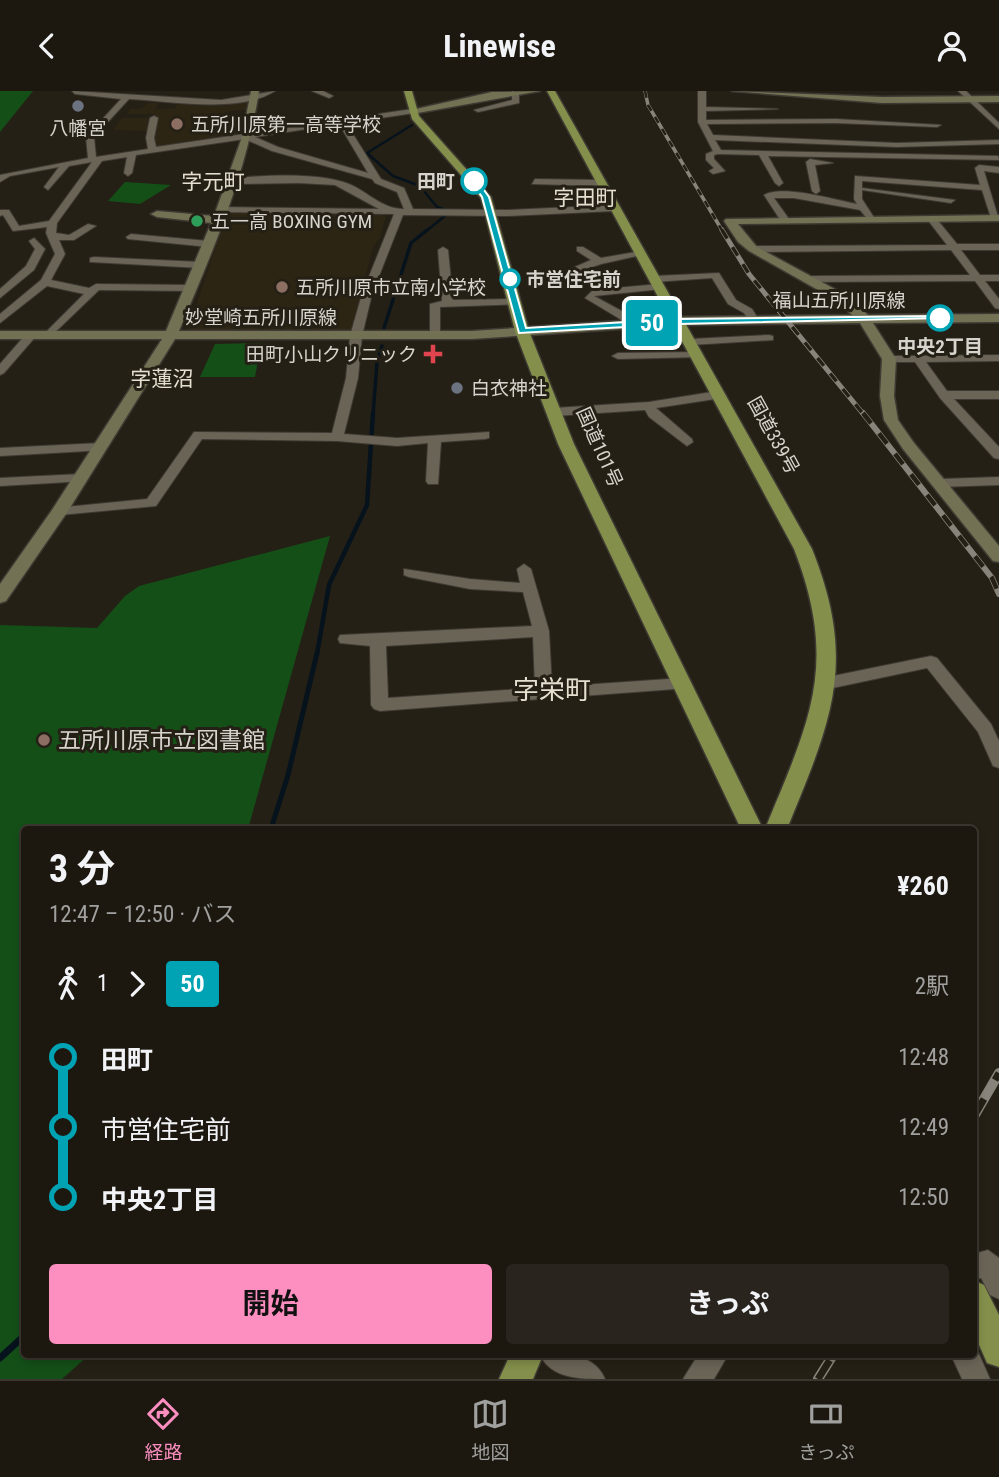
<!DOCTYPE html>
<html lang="ja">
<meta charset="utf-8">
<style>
:root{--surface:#1c1810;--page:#29251e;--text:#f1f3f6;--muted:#a0a09f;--line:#3a3730;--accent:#fd8ec0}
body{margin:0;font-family:"Roboto Condensed","Noto Sans JP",sans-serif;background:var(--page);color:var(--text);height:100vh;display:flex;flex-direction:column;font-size:26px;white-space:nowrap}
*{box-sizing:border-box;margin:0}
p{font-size:23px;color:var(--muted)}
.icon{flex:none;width:38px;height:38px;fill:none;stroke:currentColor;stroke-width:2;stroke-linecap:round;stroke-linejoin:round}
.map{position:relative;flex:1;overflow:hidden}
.side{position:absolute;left:21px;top:735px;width:956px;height:532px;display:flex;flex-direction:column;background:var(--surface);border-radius:7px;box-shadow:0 4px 10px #0003,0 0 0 2px var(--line)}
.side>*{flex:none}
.badge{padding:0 14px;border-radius:5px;font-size:24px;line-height:46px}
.map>.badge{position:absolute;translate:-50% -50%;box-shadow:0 0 0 4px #fff}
.legs{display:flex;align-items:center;gap:10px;height:77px;padding:0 28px;font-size:23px}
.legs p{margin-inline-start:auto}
.overview{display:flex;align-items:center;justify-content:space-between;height:119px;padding:0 28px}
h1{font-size:38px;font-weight:700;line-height:52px}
.primary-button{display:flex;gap:14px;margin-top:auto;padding:14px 28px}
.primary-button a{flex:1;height:80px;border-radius:7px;background:var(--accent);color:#111;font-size:28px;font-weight:700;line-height:80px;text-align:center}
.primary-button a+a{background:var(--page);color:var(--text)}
ul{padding:0 28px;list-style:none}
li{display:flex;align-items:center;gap:24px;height:70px;font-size:26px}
li i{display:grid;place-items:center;width:10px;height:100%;margin:0 9px;background:currentColor}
li i::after{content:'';width:18px;height:18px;margin:-9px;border:5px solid;border-radius:50%;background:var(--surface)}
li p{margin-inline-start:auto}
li:first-child i{background:linear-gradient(#0000 50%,currentColor 0)}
li:last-child i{background:linear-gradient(currentColor 50%,#0000 0)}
header{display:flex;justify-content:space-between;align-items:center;height:91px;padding:0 28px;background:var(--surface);font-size:32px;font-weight:700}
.dock{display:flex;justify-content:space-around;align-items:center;height:98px;border-top:2px solid var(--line);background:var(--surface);font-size:19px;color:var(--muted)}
.dock a{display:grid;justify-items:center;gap:4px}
.dock .active{color:var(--accent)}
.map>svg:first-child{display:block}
.built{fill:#2d2514}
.green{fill:#144f18}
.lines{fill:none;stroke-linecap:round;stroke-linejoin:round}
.stream-far4{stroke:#06131c;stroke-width:2.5}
.stream-far3{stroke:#06131c;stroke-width:3.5}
.stream-far2{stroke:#06131c;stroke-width:4.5}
.stream-far1{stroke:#06131c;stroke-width:5}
.stream{stroke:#06131c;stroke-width:7}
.street-casing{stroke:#3e3a33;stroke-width:2}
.secondary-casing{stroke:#3e3a33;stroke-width:3}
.highway-casing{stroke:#3e3a33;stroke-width:3}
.street{fill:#6a6457;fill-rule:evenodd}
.secondary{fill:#727153;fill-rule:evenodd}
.highway{fill:#838f4b;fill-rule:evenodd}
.rail-far3-casing{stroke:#88847b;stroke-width:3.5}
.rail-far2-casing{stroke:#88847b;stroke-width:5}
.rail-far1-casing{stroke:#88847b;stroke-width:6}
.rail-casing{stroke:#88847b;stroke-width:10}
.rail-far3{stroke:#252015;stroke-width:2.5;stroke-dasharray:7;stroke-linecap:butt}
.rail-far2{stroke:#252015;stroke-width:3.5;stroke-dasharray:10;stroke-linecap:butt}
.rail-far1{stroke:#252015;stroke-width:4.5;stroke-dasharray:13;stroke-linecap:butt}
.rail{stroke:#252015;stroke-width:7;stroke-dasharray:22;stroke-linecap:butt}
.line-1{fill:#00a3b4;stroke:#fff;stroke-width:2}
.worship-dot{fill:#6b7280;stroke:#252015;stroke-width:2.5}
.education-dot{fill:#8d6e63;stroke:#252015;stroke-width:2.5}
.stop-1-dot{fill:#fff;stroke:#00a3b4;stroke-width:3.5}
.leisure-dot{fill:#2e9e5b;stroke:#252015;stroke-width:2.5}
.health-dot{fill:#e0444e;stroke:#252015;stroke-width:2.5}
.labels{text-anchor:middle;stroke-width:6;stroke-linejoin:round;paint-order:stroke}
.far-poi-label{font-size:19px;fill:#d7d4cd;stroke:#252015;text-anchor:start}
.far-stop-label{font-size:19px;font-weight:bold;fill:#d7d4cd;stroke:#252015;text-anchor:end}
.far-street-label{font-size:19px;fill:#d7d4cd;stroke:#252015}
.far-quarter-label{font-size:21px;fill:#e5dfd0;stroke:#252015}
.poi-label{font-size:23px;fill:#d7d4cd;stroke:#252015;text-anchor:start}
.quarter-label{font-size:26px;fill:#e5dfd0;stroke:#252015}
</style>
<header><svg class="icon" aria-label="back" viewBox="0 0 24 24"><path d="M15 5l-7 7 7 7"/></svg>Linewise<svg class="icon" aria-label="person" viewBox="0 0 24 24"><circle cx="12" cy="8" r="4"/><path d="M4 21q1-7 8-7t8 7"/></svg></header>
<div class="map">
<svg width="999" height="1288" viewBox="0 0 999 1288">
<rect width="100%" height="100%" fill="#252015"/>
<g class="built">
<path d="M248,11L246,19L228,20L240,40V46L154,60L152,40L113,39L122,27H151L154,23H127L130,18H141L148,12H159L155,18H174L178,13Z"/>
<path d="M229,117H380L387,122L380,146L373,156L352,238L346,241L188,239Z"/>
</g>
<g class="green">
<path d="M0,0H33L0,41Z"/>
<path d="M125,91L171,94L140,113L108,110Z"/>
<path d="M261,252L255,286H200L215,253Z"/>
<path d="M330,445L248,738H24V1264H89L62,1288H0V534L97,537L125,505L139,495Z"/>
</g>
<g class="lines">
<g class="stream-far4">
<path d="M412,34L367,62L393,85L420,95L437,116L446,119"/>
<path d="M425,141L446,124"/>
</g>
<g class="stream-far3">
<path d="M384,237L411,152L427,139"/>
<path d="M373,324L377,271L382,255"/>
</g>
<path class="stream-far2" d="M317,563L329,494L367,414L373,322"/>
<path class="stream-far1" d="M271,738L288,684L317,562"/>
<path class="stream" d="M0,1267L24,1245"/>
<g class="street-casing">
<g id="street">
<path d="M72,0L221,9L275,0C239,23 171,10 129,8L94,46L96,66L148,58L146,47L150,27L154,25L158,27L154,47L156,56L412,18L415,22L346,32L381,88L404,97L413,118L507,119L615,114L620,117L615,120L507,125L403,124L372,203L362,245L358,287L344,343L397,347L489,341V347L485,348L441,351L438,393H428L426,390L428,352L397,355L337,350L202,348L156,415L60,424L55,423V417L147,408L194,341L332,342L346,287L350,245L362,203L394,123L218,121V117L221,116L379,118L335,94L299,92L231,93L228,88C260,84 319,81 349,93C368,101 382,118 404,118L397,101L375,92L372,88L272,60L245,48L136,64L132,82L128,85L124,82L127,66L102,70L57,132L56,142L69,144L88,133L96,135L74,149H59L65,163L51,189L89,197L96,193L191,194L196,197L191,200L99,199L49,247L45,246V242L84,203L47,195L0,232V223L41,189L55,163L46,142L47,136L13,140L3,124L0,125V119H9L19,135L49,130L92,71L69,75L48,99L44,96L59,76L10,85L0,91V84L88,67L86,46L121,8L75,3ZM339,33L368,82L278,56L255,46Z"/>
<path d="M312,0H323L333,5L329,7Z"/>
<path d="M512,0L519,2V12L478,21L474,19L512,9Z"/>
<path d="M698,0H706V16L778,18L706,20V29L836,28L941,34L937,36L836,32L707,33L713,44L897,52L999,49V53L897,56L715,49L721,59L998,65L999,69L768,65L783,92L779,95L775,92L759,64L718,63L714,64V68L725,80L713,83L709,80L714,77L706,69V63L713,60L698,31Z"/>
<path d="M958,0H966L999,32V38Z"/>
<path d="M810,68L833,72L815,74L820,100L816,103L812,100L806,71Z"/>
<path d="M979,74L999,76V82L984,80L999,129L991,127L982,99L862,90V97L955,109L951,112L862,99V108L875,128L870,131L860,119L794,107H774L789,128L781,130L764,104C782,93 835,109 857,113L854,108L855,85L980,94L975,77Z"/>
<path d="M535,88L601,89L605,92L601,95L532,93Z"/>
<path d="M929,126H935L957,153H999V159H961L980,184H999V190H985L999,208V218L995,217L975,190L812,191L807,188L812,185L970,184L951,159L753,161L748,158L753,155L947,154L927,128Z"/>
<path d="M131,143L209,150L214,153L209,156L128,148L126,146Z"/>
<path d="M34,147L45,158L34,179L0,207V198L26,175L35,158L29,150Z"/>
<path d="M443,156L448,159L453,209L516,208L520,209V213L440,216V244L430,246V213L442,210L438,159Z"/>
<path d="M577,156H583L601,167L641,160L646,163L601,173L572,183L582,196L577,199L561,182L591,169L577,160Z"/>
<path d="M94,166L201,171L206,174L201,177L90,171V167Z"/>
<path d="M719,182L736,209L752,218L759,229L758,231H750L744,222L728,213L712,187L654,191L649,188L654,185Z"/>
<path d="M659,193L663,194V198L594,205L629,224L633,233L628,236L624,235L620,228L585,207L593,199Z"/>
<path d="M27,242L37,244L4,282L0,284V273Z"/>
<path d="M769,244L773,245V249L690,254L684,251L690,248Z"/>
<path d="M697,261L701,262V266L618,268L612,265L618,262Z"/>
<path d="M999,264V270L926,271L947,300H999V308H954L999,356V368L994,367L940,307L915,271H889L883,268L889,265Z"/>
<path d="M718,300L724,304L722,307L656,317L692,348L693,351L687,355L649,326L645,319L554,325L548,321L554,317L649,311Z"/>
<path d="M101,352L106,353V359L0,365V357Z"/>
<path d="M81,383L88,387L86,390L0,395V387Z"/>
<path d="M999,386V394L940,396L933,392L940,388Z"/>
<path d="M524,473L531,478L549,540L552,596L683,587L691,593L689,597L380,620L374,618L371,614L370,555L340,552L338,548L340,544L532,535L523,501L470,498L409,486L404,484V478L470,488L520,492L517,478ZM533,546L535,597L388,607L386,555Z"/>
<path d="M931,565L937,567L991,633L999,650V677L993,675L978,641L927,577L828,598L820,592L828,586Z"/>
<path d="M988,1159L999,1167V1208L990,1204L981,1187L973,1189V1163Z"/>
<path d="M973,1254H975L990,1288H962L951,1264H973Z"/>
<path d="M540,1264C564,1262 594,1262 605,1288C580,1288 552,1288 540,1264Z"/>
<path d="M698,1264H728L714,1288H683Z"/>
</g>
</g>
<g class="secondary-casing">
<g id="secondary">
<path d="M251,0H259C246,84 212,162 179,240H472L679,226L852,224L834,208L749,160L738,151L724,130L726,128L999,124V130L738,133L757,156L842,202L868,224L999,223V231L873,232L896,268L894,305L898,329L914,352L999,455V471L993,470L903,358L884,329L880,305L882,268L860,232L679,234L472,248H175L68,420L6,510L0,512V493L52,419L162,248H0V240H166L211,132L157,126L151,123L157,120L214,125L242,46Z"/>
<path d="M540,0L412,23L407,20L492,1Z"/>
<path d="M732,0L882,6L999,5V11L882,12Z"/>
</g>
</g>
<g class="highway-casing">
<g id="highway">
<path d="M404,0H412L419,25L491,106L529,240L574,353L763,738H741L558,353L515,240L481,107L412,28Z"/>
<path d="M547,0H555L812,458C858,573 831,630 787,738H765C810,629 839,574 794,458Z"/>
<path d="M973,1189L984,1194L999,1224V1276L987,1272L973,1240Z"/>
<path d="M510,1264H543L533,1288H499Z"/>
</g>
</g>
<use href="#street" class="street"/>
<use href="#secondary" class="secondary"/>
<use href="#highway" class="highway"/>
<g class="rail-far3-casing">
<path id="rail-far3" d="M645,0L648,14L723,141"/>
</g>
<g class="rail-far2-casing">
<path id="rail-far2" d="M722,139L749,183L864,324"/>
</g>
<g class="rail-far1-casing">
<path id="rail-far1" d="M863,322L992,487L999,503"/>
</g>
<g class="rail-casing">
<g id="rail">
<path d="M973,1027L999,982"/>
<path d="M818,1288L833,1264"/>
</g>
</g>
<use href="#rail-far3" class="rail-far3"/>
<use href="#rail-far2" class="rail-far2"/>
<use href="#rail-far1" class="rail-far1"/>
<use href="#rail" class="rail"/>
</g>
<path class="line-1" d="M477,89L489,106L526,237L678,228L940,225L944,227L678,233L519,242L482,106L471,90Z"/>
<g class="worship-dot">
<circle cx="78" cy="15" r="7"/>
<circle cx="457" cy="297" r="7"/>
</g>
<g class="education-dot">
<circle cx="177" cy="33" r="7"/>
<circle cx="282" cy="196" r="7"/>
<circle cx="44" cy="649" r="7"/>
</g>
<g class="stop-1-dot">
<circle cx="474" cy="90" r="12"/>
<circle cx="510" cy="188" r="9"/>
<circle cx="940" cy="227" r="12"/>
</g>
<circle class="leisure-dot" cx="197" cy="130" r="7"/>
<path class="health-dot" d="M429.5 252.5h7v7h7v7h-7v7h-7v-7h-7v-7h7z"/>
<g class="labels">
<g class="far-poi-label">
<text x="191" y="40">五所川原第一高等学校</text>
<text x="78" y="44" text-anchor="middle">八幡宮</text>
<text x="211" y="137">五一高 BOXING GYM</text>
<text x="296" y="203">五所川原市立南小学校</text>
<text x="417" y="270" text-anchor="end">田町小山クリニック</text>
<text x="471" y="304">白衣神社</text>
</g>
<g class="far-stop-label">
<text x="455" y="97">田町</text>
<text x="526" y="195" text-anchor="start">市営住宅前</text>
<text x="940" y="262" text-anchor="middle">中央2丁目</text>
</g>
<g class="far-street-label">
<text x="839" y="216">福山五所川原線</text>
<text x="261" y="233">妙堂崎五所川原線</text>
<text transform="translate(774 344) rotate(61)" y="7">国道339号</text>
<text transform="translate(600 356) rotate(66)" y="7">国道101号</text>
</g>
<g class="far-quarter-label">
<text x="213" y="98">字元町</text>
<text x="585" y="114">字田町</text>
<text x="162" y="295">字蓮沼</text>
</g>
<g class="poi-label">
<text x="58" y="657">五所川原市立図書館</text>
</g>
<g class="quarter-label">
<text x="552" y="608">字栄町</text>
</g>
</g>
</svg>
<b class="badge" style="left:652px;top:232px;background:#00a3b4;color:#fff">50</b>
<section class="side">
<div class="overview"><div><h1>3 分</h1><p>12:47 – 12:50 · バス</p></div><b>¥260</b></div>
<div class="legs"><svg class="icon" aria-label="walk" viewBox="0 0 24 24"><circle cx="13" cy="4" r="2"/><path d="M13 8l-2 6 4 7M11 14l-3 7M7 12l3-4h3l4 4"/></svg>1<svg class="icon" aria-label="forward" viewBox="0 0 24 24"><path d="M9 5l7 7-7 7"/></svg><b class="badge" style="background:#00a3b4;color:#fff">50</b><p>2駅</p></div>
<ul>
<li><i style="color:#00a3b4"></i><b>田町</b><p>12:48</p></li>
<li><i style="color:#00a3b4"></i><span>市営住宅前</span><p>12:49</p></li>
<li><i style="color:#00a3b4"></i><b>中央2丁目</b><p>12:50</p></li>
</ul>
<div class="primary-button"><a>開始</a><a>きっぷ</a></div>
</section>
</div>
<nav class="dock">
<a class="active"><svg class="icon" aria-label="directions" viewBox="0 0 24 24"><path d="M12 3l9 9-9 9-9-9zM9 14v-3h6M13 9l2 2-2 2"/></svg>経路</a>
<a><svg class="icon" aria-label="map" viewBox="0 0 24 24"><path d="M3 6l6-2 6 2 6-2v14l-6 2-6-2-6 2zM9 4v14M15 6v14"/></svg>地図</a>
<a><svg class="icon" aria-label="tickets" viewBox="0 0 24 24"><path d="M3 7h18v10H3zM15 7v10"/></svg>きっぷ</a>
</nav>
